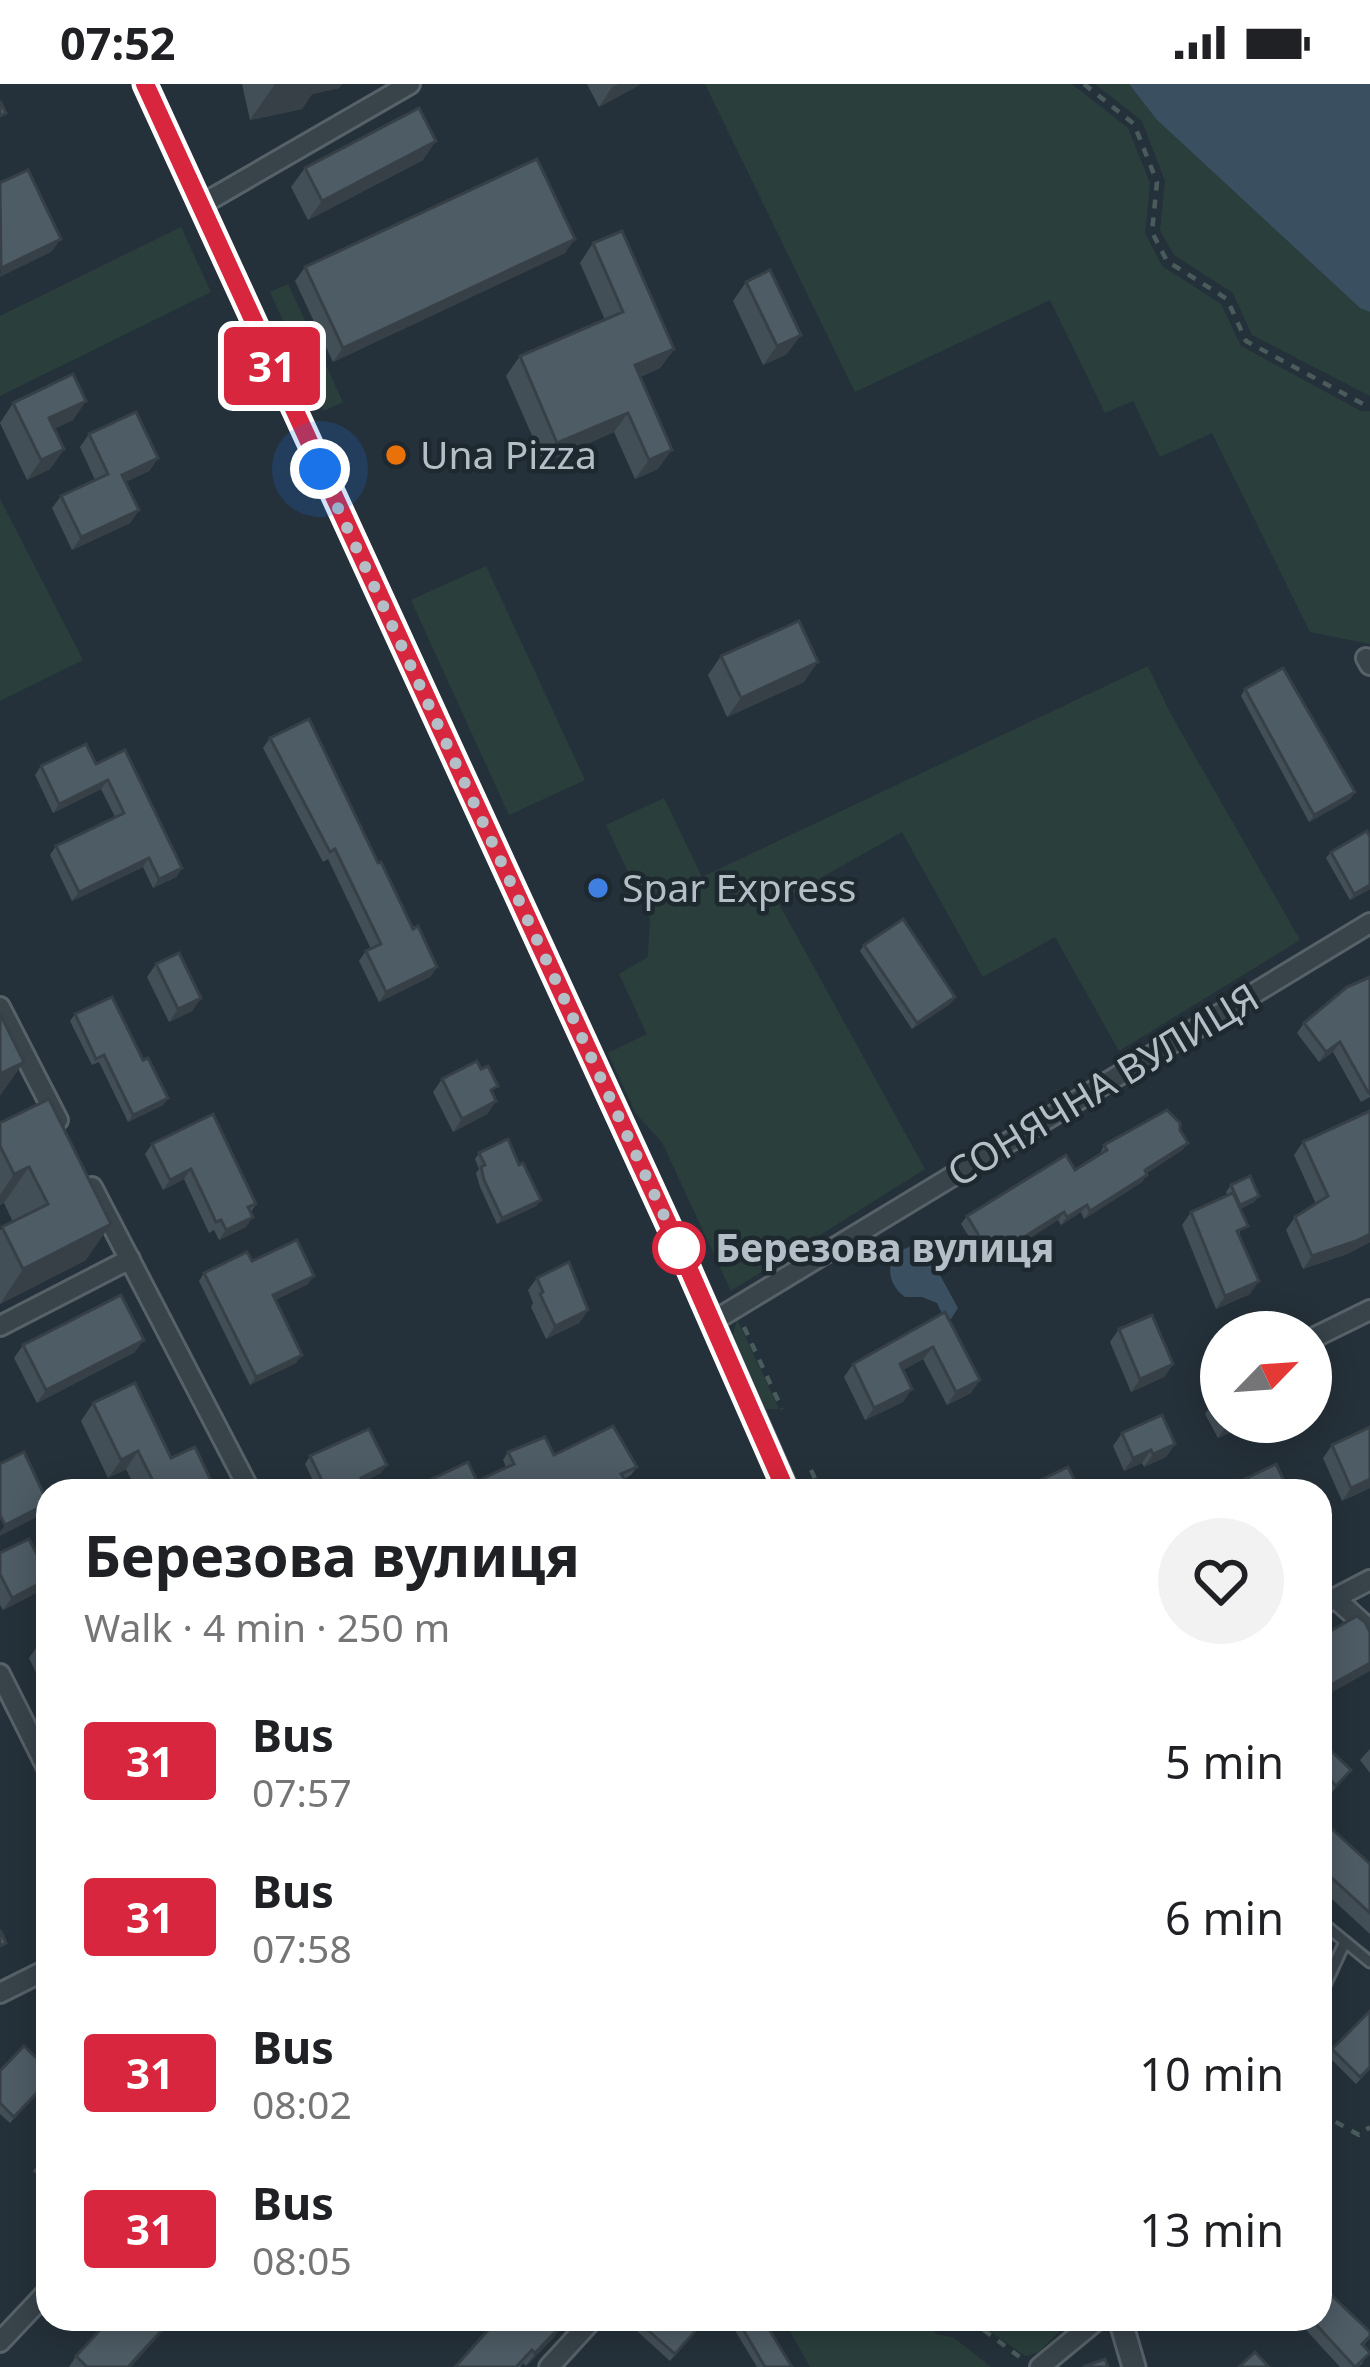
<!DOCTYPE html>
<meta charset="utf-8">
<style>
:root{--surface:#fff;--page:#f2f2f2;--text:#202124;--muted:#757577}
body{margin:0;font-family:"Noto Sans",sans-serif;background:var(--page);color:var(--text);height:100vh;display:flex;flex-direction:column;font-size:45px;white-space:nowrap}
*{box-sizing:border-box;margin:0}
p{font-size:39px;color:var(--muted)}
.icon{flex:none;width:66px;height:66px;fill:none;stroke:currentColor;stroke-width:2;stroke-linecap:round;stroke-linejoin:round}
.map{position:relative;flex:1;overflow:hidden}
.drawer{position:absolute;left:36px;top:1395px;width:1296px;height:852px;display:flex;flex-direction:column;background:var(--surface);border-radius:36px;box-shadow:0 6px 30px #0003}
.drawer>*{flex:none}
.badge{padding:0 24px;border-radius:9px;font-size:42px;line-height:78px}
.needle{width:78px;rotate:65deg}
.controls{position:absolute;left:1200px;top:1227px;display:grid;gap:24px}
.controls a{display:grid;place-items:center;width:132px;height:132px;border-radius:50%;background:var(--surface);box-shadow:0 6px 30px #0003;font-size:60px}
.you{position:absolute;width:60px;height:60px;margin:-30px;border:9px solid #fff;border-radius:50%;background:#1a73e8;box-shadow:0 0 0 18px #1a73e833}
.map>.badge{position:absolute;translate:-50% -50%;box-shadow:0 0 0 6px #fff}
.round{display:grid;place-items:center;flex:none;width:126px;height:126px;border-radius:63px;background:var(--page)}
.summary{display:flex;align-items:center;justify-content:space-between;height:204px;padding:0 48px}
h1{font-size:57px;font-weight:700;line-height:90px}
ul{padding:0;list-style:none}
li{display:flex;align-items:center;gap:36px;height:156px;padding:0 48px}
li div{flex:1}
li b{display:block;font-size:45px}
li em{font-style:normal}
li .badge{min-width:132px;font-weight:700;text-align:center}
.status{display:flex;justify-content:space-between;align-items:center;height:84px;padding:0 60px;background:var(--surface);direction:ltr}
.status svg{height:33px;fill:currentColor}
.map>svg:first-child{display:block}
.green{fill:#2a3f3c}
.water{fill:#3a5060}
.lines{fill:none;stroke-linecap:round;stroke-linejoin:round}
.service-casing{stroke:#576168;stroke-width:15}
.minor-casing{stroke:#576168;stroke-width:24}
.tertiary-casing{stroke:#576168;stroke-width:27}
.path{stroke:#495c5b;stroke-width:4.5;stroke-dasharray:9 9;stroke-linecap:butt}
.service{stroke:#38434a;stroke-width:9}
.minor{stroke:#38434a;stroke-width:18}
.tertiary{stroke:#38434a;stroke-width:21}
.wall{fill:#434f57}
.shaded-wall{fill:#374047}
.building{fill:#4e5c65;stroke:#374047;stroke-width:3}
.line-casing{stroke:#fff;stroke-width:27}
.line{stroke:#d7263d;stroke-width:18}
.walk{stroke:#b4bec6;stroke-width:12;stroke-dasharray:0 21.6}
.food-dot{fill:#e8710a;stroke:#1e282f;stroke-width:4.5}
.shop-dot{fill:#3f7fe0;stroke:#1e282f;stroke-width:4.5}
.stop-dot{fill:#fff;stroke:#d7263d;stroke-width:6}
.labels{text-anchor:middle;stroke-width:9;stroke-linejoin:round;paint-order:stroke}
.poi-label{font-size:39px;fill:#b4bec6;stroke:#1e282f;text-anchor:start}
.street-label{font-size:39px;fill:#b4bec6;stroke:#1e282f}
.stop-label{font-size:39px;font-weight:bold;fill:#b4bec6;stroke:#1e282f;text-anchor:start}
</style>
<div class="status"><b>07:52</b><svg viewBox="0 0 49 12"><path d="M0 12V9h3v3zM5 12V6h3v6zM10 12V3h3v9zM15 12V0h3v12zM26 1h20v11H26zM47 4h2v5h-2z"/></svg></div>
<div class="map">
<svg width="1370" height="2283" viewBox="0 0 1370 2283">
<rect width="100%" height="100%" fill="#25313a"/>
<g class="green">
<path d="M705,0H1072L1128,44L1150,99L1145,149L1162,182L1221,220L1241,262L1361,327H1370V560L1310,548L1212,349L1160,373L1133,317L1105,329L1050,216L855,308Z"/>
<path d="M1095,0H1129L1157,36L1360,224L1370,228V312L1252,251L1233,209L1174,171L1160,146L1165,97L1142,37Z"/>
<path d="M181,143L211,208L0,312V232Z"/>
<path d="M288,200L343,318L324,327L270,208Z"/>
<path d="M0,415L83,576L0,617Z"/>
<path d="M486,482L585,696L509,731L411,516Z"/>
<path d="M1148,582L1169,627L1300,856L1119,967L1055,853L983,893L902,748L778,818L925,1085L731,1207L662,1058L636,1030L608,969L647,950L619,890L648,873L650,835L606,741L664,714L702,793Z"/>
<path d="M737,1235L779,1325H766L733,1252Z"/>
<path d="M783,2235H929L936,2250L953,2253L991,2283H810Z"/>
<path d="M992,2235H1071L1038,2269L1025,2272L984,2243Z"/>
</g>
<g class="water">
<path d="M1129,0H1370V228L1360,224L1157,36Z"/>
<path d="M916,1161L930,1173L958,1224L951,1235L943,1232L937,1219L922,1213H905C882,1196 886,1167 916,1161Z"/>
</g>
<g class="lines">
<g class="service-casing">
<g id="service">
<path d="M1320,1837L1370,1878"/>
<path d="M1320,1912L1344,1860"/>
</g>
</g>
<g class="minor-casing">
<g id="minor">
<path d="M199,122L410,0"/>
<path d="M1366,574L1370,581"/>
<path d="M0,923L58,1036"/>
<path d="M92,1103L250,1407"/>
<path d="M712,1238L1370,839"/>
<path d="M0,1242L130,1175"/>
<path d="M1311,1255L1370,1226"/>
<path d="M1335,1514L1370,1546"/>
<path d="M1320,1522L1370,1496"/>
<path d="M0,1590L48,1686"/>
<path d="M0,1909L48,1885"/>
<path d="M0,2258L48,2207"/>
<path d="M549,2283L593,2235"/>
<path d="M1040,2283L1098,2235"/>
</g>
</g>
<g class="tertiary-casing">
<g id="tertiary">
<path d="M145,0L690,1188L787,1407"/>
<path d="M1120,2235L1134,2283"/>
</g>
</g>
<g class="path">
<path d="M1084,0L1134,40L1157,98L1152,148L1167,177L1227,215L1246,257L1363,320H1370"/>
<path d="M744,1243L782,1325"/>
<path d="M811,1386L821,1407"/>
<path d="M1320,2029L1359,2051L1370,2043"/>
<path d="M969,2235L1021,2274"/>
</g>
<use href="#service" class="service"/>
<use href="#minor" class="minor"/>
<use href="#tertiary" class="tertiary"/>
</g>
<g class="wall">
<path d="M242,0H342L339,4L312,10L302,25L250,36Z"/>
<path d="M587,0H641L599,23Z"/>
<path d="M423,76L308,136L291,103L305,84Z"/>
<path d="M593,159L674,265L660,284L640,293L658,385L635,395L614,348L544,379L506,292L520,272L605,236L580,179Z"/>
<path d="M565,169L333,278L295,197L305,183Z"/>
<path d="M746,198L787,270L763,281L733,217Z"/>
<path d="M13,319L73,336L54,345L64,365L50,385L27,396L0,339Z"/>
<path d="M89,350L158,374L149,387L125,398L139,426L130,439L72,466L52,424L61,412L95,396L80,363Z"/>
<path d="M721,572L804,598L727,633L708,591Z"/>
<path d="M1245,605L1355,708L1350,715L1309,738L1241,612Z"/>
<path d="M270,654L378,779L413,845L437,883L430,893L379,918L359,877L366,867L371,865L328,775L323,778L263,664Z"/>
<path d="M96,680L182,784L176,793L153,804L143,783L72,817L50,771L56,762L115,733L101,705L53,729L35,691L41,682Z"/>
<path d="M1370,753V805L1350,816L1326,774L1331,768Z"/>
<path d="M864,861L955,913L950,920L912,945L860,867Z"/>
<path d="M156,880L201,914L192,927L169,938L147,893Z"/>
<path d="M1347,903L1370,1013L1361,1018L1333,968L1319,978L1297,949L1304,939Z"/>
<path d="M75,930L143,976L168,1014L163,1021L128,1038L99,978L92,981L70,937Z"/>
<path d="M442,995L493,1010L496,1017L487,1030L453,1048L433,1008Z"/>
<path d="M49,1015L86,1176L0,1220V1146L13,1138L4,1119L0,1121V1039Z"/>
<path d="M1370,1027V1158L1347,1170L1303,1185L1286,1146L1295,1133L1316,1120L1294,1071L1303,1058Z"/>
<path d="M1180,1046L1188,1059L1182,1066L1147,1089L1142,1098L1084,1135L1081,1128L1061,1141L1058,1136L987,1181L961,1140L967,1132L1075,1086L1100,1070L1104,1061Z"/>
<path d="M152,1060L256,1120L251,1128L246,1143L219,1156L214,1146L209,1149L184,1095L163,1106L145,1070Z"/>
<path d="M479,1069L541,1116L536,1122L497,1140L480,1103L476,1089L479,1085L475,1075Z"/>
<path d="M1231,1101L1259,1112L1254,1118L1240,1125V1153L1250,1210L1216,1225L1182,1141L1191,1128L1228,1112L1226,1108Z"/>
<path d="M252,1177L308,1200L275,1216L296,1279L250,1301L199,1197L204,1189Z"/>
<path d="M537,1194L588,1226L579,1239L546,1255L531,1223L533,1219L528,1206Z"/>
<path d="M945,1228L971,1309L947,1321L923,1275L903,1286V1318L865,1336L844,1293L853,1280Z"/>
<path d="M1119,1245L1173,1280L1164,1293L1131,1308L1110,1258Z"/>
<path d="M23,1261L135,1268L37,1319L14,1274Z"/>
<path d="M1221,1314V1338H1253L1218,1354L1205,1330L1214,1317Z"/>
<path d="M93,1319L171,1374L216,1407H137L126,1385L108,1394L81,1337Z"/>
<path d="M1122,1349L1175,1360L1166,1373L1144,1383L1142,1379L1124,1387L1113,1362Z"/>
<path d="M1332,1361L1370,1404L1342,1417L1323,1374Z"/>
<path d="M508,1368L554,1371L637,1383L631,1391L624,1395L619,1405L614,1407H411L413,1404L477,1397L506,1383L503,1376Z"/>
<path d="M310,1372L381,1389L363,1398L367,1407H318L305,1380Z"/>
<path d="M0,1469L48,1492V1497L40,1507L3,1526L0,1521Z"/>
<path d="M48,1556V1614L29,1574L38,1561Z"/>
<path d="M1370,1665V1689L1360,1676Z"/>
<path d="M1320,1670L1351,1686L1327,1714L1320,1707Z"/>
<path d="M1320,1734L1370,1780V1850L1320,1804Z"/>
<path d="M1370,1927V1985L1356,2000L1327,1971Z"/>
<path d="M48,1985V1999L10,2039L0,2030V1987Z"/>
<path d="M48,2069V2101L33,2087Z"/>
<path d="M646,2235H706L670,2277L637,2247Z"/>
<path d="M728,2235H763L792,2283H757Z"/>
<path d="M1296,2235H1320L1370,2248V2254L1363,2262V2279L1358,2283H1340Z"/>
<path d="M555,2252L526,2282L523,2279L520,2283H455Z"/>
<path d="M76,2272L131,2283H69Z"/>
</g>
<g class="shaded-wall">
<path d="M275,0H342L339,4L312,10L302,25L250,36Z"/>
<path d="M619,0H641L599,23L612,3Z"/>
<path d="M436,57L423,76L308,136L322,117Z"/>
<path d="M61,155L51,168L0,193L1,184Z"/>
<path d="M575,155L565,169L333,278L343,264Z"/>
<path d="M801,251L787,270L763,281L777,262Z"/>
<path d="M674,265L660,284L621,300L635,281Z"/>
<path d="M86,317L73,336L35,354L49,334Z"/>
<path d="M628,329L614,348L544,379L557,359Z"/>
<path d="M64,365L50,385L27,396L41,376Z"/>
<path d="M672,366L658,385L635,395L649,376Z"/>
<path d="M158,374L149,387L113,404L122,391Z"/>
<path d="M139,426L130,439L72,466L81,453Z"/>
<path d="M818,578L804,598L727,633L741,614Z"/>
<path d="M108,696L101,705L53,729L59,720Z"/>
<path d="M1355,708L1350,715L1309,738L1314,731Z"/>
<path d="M149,774L143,783L72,817L79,808Z"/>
<path d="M182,784L176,793L153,804L159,795Z"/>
<path d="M1370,801V805L1350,816L1354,810Z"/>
<path d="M437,883L430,893L379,918L386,908Z"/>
<path d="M955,913L950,920L912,945L917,939Z"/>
<path d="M201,914L192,927L169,938L178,925Z"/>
<path d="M1340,958L1333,968L1319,978L1326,968Z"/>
<path d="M24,978L0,1012V990Z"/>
<path d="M168,1014L163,1021L128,1038L133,1031Z"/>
<path d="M496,1017L487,1030L453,1048L462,1035Z"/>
<path d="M1188,1059L1182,1066L1139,1094L1145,1086Z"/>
<path d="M29,1083L4,1119L0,1121V1111L14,1090Z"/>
<path d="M191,1085L184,1095L163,1106L170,1096Z"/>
<path d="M1147,1091L1142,1098L1084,1135L1090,1127Z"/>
<path d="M1259,1112L1254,1118L1235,1127L1240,1121Z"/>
<path d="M541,1116L536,1122L497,1140L502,1134Z"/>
<path d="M1087,1121L1081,1128L1061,1141L1067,1133Z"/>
<path d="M1064,1128L1058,1136L987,1181L992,1173Z"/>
<path d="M253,1133L246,1143L219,1156L226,1146Z"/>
<path d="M111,1140L86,1176L0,1220L23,1185Z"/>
<path d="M1370,1150V1158L1347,1170L1303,1185L1312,1172Z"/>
<path d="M314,1192L308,1200L268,1219L273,1211Z"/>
<path d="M1259,1197L1250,1210L1216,1225L1225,1212Z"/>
<path d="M588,1226L579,1239L546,1255L555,1242Z"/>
<path d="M144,1256L135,1268L37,1319L46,1306Z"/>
<path d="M933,1263L923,1275L891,1292L900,1280Z"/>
<path d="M302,1271L296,1279L250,1301L256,1293Z"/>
<path d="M1173,1280L1164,1293L1131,1308L1140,1295Z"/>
<path d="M980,1296L971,1309L947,1321L956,1308Z"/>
<path d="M912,1305L903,1318L865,1336L874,1324Z"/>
<path d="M1233,1338H1253L1218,1354L1227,1341Z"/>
<path d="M1175,1360L1166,1373L1144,1383L1153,1370Z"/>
<path d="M1151,1366L1142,1379L1124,1387L1133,1374Z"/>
<path d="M138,1367L126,1385L108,1394L121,1376Z"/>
<path d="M387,1381L381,1389L356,1401L361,1394Z"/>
<path d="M1370,1395V1404L1342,1417L1351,1404Z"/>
<path d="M625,1396L619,1405L614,1407H602Z"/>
<path d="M48,1419L39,1432L0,1452V1448L5,1441Z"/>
<path d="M48,1495L40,1507L3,1526L12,1514Z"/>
<path d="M1370,1579V1587L1320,1615V1607Z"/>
<path d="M172,2235H174L131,2283H128Z"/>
<path d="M564,2239L555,2252L526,2282L535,2269Z"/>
</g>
<g class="building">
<path d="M0,17L6,29L0,32Z"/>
<path d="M419,24L436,57L322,117L305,84Z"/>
<path d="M537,75L575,155L343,264L305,183Z"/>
<path d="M28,86L61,155L1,184L0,99Z"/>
<path d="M622,147L674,265L635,281L672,366L649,376L628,329L557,359L520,272L623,228L593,159Z"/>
<path d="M770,186L801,251L777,262L746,198Z"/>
<path d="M73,290L86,317L49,334L64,365L41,376L13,319Z"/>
<path d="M136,328L158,374L122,391L139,426L81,453L61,412L108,390L89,350Z"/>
<path d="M799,537L818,578L741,614L721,572Z"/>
<path d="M1283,584L1355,708L1314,731L1245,605Z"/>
<path d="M309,635L378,779L381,778L413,845L418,842L437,883L386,908L366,867L381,860L335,765L330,768L270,654Z"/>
<path d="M86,660L96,680L125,666L182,784L159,795L149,774L79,808L56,762L124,729L108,696L59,720L41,682Z"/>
<path d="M1367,747L1370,753V801L1354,810L1331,768Z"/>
<path d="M903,835L955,913L917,939L864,861Z"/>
<path d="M179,869L201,914L178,925L156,880Z"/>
<path d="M1370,893V1007L1368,1008L1340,958L1326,968L1304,939L1347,903Z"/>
<path d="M112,913L143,976L148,974L168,1014L133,1031L104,971L96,975L75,930Z"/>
<path d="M0,930L24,978L0,990Z"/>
<path d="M477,977L481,985L488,982L498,1002L491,1006L496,1017L462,1035L442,995Z"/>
<path d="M49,1015L111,1140L23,1185L2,1143L48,1120L29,1083L14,1090L0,1062V1039Z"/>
<path d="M1167,1026L1180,1039V1046L1188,1059L1145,1086L1147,1091L1090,1127L1087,1121L1067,1133L1064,1128L992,1173L967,1132L1066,1071L1075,1086L1107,1066L1104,1061Z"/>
<path d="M1370,1027V1150L1356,1157L1312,1172L1295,1133L1328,1112L1303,1058Z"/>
<path d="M213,1030L256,1120L248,1123L253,1133L226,1146L221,1136L216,1138L191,1085L170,1096L152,1060Z"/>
<path d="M508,1055L519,1081L523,1079L541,1116L502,1134L484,1096L481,1083L485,1081L479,1069Z"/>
<path d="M1250,1092L1259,1112L1240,1121L1231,1101Z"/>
<path d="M1233,1109L1248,1142L1237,1147L1259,1197L1225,1212L1191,1128Z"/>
<path d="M297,1156L314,1192L273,1211L302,1271L256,1293L204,1189L247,1168L252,1177Z"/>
<path d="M569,1178L588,1226L555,1242L540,1210L543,1208L537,1194Z"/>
<path d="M121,1211L144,1256L46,1306L23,1261Z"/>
<path d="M945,1228L980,1296L956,1308L933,1263L900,1280L912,1305L874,1324L853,1280Z"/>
<path d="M1152,1231L1173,1280L1140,1295L1119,1245Z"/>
<path d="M135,1299L171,1374L195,1363L216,1407H158L138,1367L121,1376L93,1319Z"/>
<path d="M1221,1314V1330L1214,1317Z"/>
<path d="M1162,1331L1175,1360L1153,1370L1151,1366L1133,1374L1122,1349Z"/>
<path d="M613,1342L637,1383L621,1390L625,1396L602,1407H593L588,1398L569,1407H414L413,1404L468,1378L477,1397L514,1380L508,1368L545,1353L554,1371Z"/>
<path d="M1370,1343V1395L1351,1404L1332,1361Z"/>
<path d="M369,1345L387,1381L361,1394L367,1407H327L310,1372Z"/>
<path d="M24,1368L48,1419L5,1441L0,1431V1380Z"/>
<path d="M1276,1380L1289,1407H1237L1233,1401Z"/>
<path d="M1068,1383L1080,1407H1026L1024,1404Z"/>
<path d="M29,1455L48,1492V1495L12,1514L0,1490V1469Z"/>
<path d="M1357,1532L1365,1538L1370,1548V1579L1320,1607V1553Z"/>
<path d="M48,1556V1582L38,1561Z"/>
<path d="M1327,1663L1351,1686L1336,1702L1320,1685V1670Z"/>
<path d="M1320,1734L1370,1780V1829L1320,1783Z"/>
<path d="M0,1846L6,1859L0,1862Z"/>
<path d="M1370,1927V1983L1360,1993L1332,1965Z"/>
<path d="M24,1962L48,1985V1997L14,2033L0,2019V1987Z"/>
<path d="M48,2069V2090L37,2080Z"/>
<path d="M1328,2208L1370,2248V2252L1362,2260L1370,2269L1355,2283L1311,2235H1320V2215Z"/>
<path d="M110,2235H172L128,2283H87L76,2272Z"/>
<path d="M498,2235H559L564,2239L535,2269L532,2266L516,2283H455Z"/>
<path d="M646,2235H706L675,2270L641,2240Z"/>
<path d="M737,2235H763L792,2283H765Z"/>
<path d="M1255,2268L1269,2283H1239Z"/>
<path d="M1105,2275L1108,2283H1083Z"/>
</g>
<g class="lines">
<g class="line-casing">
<path id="line" d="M145,0L690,1188L786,1407"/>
</g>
<use href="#line" class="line"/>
<path class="walk" d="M320,385L679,1164"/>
</g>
<circle class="food-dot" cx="396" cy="371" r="12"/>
<circle class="shop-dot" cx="598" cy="804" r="12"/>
<circle class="stop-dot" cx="679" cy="1164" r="24"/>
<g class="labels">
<g class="poi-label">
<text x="420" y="385">Una Pizza</text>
<text x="622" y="818">Spar Express</text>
</g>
<g class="street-label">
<text transform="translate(1103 1001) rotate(-31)" y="14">СОНЯЧНА ВУЛИЦЯ</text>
</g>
<g class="stop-label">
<text x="715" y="1178">Березова вулиця</text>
</g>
</g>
</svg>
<div class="controls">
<a><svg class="needle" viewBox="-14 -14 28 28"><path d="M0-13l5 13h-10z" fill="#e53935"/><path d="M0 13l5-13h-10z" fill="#757577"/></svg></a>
</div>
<div class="you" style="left:320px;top:385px"></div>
<b class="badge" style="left:272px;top:282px;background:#d7263d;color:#fff">31</b>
<section class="drawer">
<div class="summary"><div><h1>Березова вулиця</h1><p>Walk · 4 min · 250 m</p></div><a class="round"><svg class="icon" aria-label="heart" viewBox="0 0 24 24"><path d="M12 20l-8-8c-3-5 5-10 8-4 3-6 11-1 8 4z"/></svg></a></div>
<ul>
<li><span class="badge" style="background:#d7263d;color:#fff">31</span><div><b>Bus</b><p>07:57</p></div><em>5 min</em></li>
<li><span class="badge" style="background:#d7263d;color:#fff">31</span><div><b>Bus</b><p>07:58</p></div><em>6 min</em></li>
<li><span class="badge" style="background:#d7263d;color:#fff">31</span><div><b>Bus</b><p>08:02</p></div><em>10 min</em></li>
<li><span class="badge" style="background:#d7263d;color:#fff">31</span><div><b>Bus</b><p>08:05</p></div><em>13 min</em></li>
</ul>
</section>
</div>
